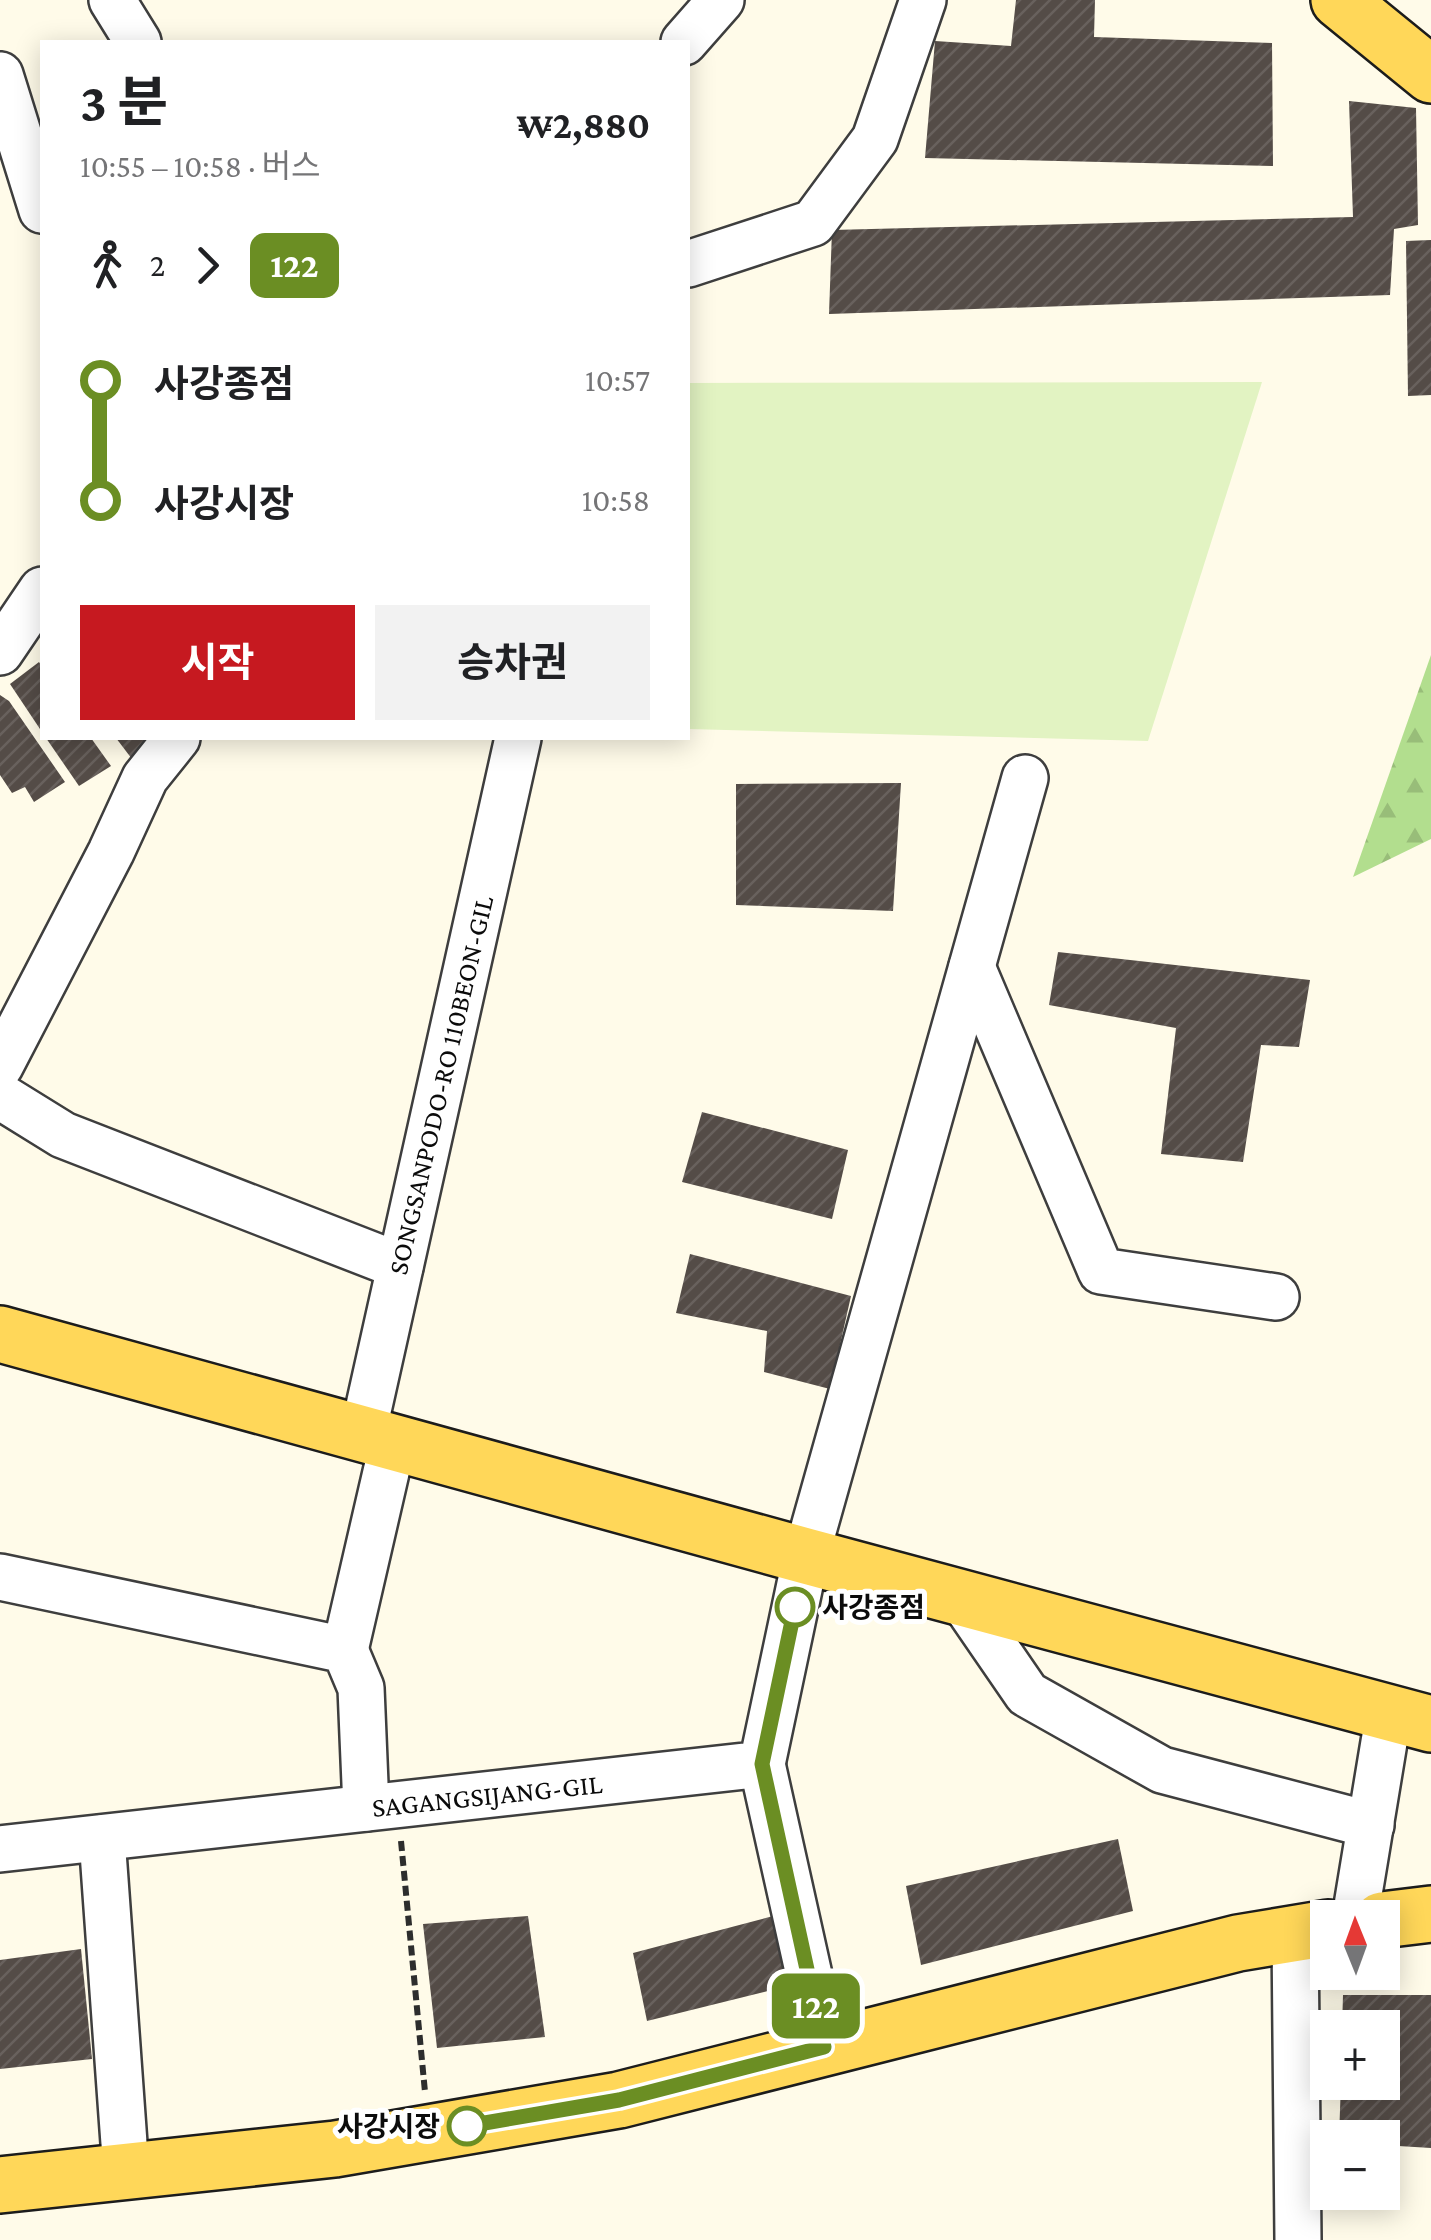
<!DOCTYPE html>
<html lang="ko">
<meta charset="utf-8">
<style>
:root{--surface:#fff;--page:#f2f2f2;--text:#202124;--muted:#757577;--accent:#c61920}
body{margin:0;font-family:"Crimson Pro","Noto Sans KR",serif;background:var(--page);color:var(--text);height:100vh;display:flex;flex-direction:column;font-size:38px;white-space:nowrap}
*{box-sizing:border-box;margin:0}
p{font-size:32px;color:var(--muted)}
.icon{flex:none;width:55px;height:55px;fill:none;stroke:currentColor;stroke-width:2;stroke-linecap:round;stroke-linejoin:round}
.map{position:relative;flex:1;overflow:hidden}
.details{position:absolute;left:40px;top:40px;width:650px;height:700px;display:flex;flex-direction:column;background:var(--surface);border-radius:0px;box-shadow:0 5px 25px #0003}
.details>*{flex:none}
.badge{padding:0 20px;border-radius:15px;font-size:35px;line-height:65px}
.needle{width:65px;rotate:359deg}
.fabs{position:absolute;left:1310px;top:1900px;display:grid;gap:20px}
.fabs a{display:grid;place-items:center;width:90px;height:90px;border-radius:0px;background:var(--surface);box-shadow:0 5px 25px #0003;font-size:50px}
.map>.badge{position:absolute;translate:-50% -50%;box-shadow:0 0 0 5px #fff}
.legs{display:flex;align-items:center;gap:15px;height:110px;padding:0 40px;font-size:32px}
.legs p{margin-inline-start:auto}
.head{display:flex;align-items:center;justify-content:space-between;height:170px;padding:0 40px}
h1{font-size:55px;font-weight:700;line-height:75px}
.cta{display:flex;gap:20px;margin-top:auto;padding:20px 40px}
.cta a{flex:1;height:115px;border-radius:0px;background:var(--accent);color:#fff;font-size:40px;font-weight:700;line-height:115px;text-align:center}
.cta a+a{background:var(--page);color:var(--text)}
ul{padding:0 40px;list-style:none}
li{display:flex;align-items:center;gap:35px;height:120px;font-size:38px}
li i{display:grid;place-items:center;width:15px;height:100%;margin:0 12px;background:currentColor}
li i::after{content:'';width:25px;height:25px;margin:-12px;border:8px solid;border-radius:50%;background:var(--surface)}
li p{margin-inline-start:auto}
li:first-child i{background:linear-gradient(#0000 50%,currentColor 0)}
li:last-child i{background:linear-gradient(currentColor 50%,#0000 0)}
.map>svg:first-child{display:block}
.forest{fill:url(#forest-firs)}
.pitch{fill:#e2f3c2}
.building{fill:url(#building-hatch)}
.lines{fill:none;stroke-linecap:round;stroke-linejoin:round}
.minor-casing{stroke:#3e3e3e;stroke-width:50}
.major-casing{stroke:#1c1c1c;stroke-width:60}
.path{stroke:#2d2d2d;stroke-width:6;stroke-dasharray:10 5;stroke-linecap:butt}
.minor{stroke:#fff;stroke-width:45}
.major{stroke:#ffd759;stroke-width:55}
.line-1-casing{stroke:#fff;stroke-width:22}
.line-1{stroke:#6b8e23;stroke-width:15}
.stop-1-dot{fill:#fff;stroke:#6b8e23;stroke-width:5}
.labels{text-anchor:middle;stroke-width:10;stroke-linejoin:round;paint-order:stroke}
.street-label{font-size:28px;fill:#0b0b0b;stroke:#fff}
.stop-label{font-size:28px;font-weight:bold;fill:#0b0b0b;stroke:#fff;text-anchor:start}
</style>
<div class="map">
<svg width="1431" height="2240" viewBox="0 0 1431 2240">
<defs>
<pattern id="forest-firs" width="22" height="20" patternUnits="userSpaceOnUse" patternTransform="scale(2.5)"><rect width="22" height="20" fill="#b2de8e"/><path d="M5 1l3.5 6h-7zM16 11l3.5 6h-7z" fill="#98bd79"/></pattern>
<pattern id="building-hatch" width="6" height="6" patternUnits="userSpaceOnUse" patternTransform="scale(2.5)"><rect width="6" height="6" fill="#544c47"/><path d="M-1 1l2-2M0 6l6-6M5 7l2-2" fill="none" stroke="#68615d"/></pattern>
</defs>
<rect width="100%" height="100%" fill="#fffbe9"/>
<path class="forest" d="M1431,655V839L1353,877Z"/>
<path class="pitch" d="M1262,382L1148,741L688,729V383Z"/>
<g class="building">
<path d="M1016,0H1095L1094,37L1272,43L1273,166L925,158L935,41L1011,46Z"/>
<path d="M1349,101L1416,108L1418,225L1394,229L1390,295L829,314L832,230L1353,217Z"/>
<path d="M1431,240V395L1408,396L1406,241Z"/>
<path d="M39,662L42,667V732L10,684Z"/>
<path d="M0,695L9,701L65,782L34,802L25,787L12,793L0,775Z"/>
<path d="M46,738H91L111,766L79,786Z"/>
<path d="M116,738H169L135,763Z"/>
<path d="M901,783L893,911L736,905V784Z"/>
<path d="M1058,952L1310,980L1299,1047L1261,1045L1243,1162L1161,1154L1176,1028L1049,1005Z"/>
<path d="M702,1112L848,1150L832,1219L682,1182Z"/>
<path d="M690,1254L851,1296L830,1389L764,1372L767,1331L676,1313Z"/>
<path d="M1118,1839L1133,1911L921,1965L906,1886Z"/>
<path d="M528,1916L545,2037L437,2048L423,1924Z"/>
<path d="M773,1916L792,1985L647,2021L633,1953Z"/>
<path d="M81,1949L92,2059L0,2069V1960Z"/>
<path d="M1343,1995H1431V2148L1382,2145V2138H1339L1341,2082H1382V2028H1342Z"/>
</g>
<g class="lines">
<g class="minor-casing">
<g id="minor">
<path d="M112,0L138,42"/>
<path d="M684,42L721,0"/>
<path d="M0,75L42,210"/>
<path d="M688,264L813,223L875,139L923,0"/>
<path d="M0,652L42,590"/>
<path d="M972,967L1101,1271L1276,1297"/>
<path d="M0,1066L111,852L145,778L177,738"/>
<path d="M0,1096L63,1135L400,1266"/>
<path d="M363,1433L518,738"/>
<path d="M0,1577L345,1650L361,1688L366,1808"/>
<path d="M961,1598L1027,1694L1162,1770L1371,1825"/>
<path d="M345,1650L393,1442"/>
<path d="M762,1764L825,2047"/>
<path d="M102,1838L126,2171"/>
<path d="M0,1849L762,1764L806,1556L1025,778"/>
<path d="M1355,1918L1389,1712"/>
<path d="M1295,1933L1298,2240"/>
</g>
</g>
<g class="major-casing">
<g id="major">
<path d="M1339,0L1431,75"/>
<path d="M0,1334L806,1556L1431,1724"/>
<path d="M1382,1920L1431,1914"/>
<path d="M0,2185L335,2149L619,2100L1238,1943L1328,1928"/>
</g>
</g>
<path class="path" d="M401,1841L425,2092"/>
<use href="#minor" class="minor"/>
<use href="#major" class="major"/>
</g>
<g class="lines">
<g class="line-1-casing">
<path id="line-1" d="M467,2126L619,2100L824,2047L762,1764L795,1607"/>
</g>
<use href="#line-1" class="line-1"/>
</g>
<g class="stop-1-dot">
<circle cx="795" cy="1607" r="18"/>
<circle cx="467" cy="2126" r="18"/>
</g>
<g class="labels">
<g class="street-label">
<text transform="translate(440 1085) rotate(-77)" y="10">SONGSANPODO-RO 110BEON-GIL</text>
<text transform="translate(487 1795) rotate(-6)" y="10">SAGANGSIJANG-GIL</text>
</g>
<g class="stop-label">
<text x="822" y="1617">사강종점</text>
<text x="440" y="2136" text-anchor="end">사강시장</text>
</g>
</g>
</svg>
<div class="fabs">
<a><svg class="needle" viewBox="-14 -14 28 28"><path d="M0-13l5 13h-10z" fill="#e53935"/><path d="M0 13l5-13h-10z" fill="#757577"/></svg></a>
<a>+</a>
<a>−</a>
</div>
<b class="badge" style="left:816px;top:2006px;background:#6b8e23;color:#fff">122</b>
<section class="details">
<div class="head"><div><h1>3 분</h1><p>10:55 – 10:58 · 버스</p></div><b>₩2,880</b></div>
<div class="legs"><svg class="icon" aria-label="walk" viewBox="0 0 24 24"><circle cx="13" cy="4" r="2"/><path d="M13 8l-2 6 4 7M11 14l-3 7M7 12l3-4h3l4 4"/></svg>2<svg class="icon" aria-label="forward" viewBox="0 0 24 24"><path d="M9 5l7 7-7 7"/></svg><b class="badge" style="background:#6b8e23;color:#fff">122</b></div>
<ul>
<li><i style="color:#6b8e23"></i><b>사강종점</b><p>10:57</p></li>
<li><i style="color:#6b8e23"></i><b>사강시장</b><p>10:58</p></li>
</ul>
<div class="cta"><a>시작</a><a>승차권</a></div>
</section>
</div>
